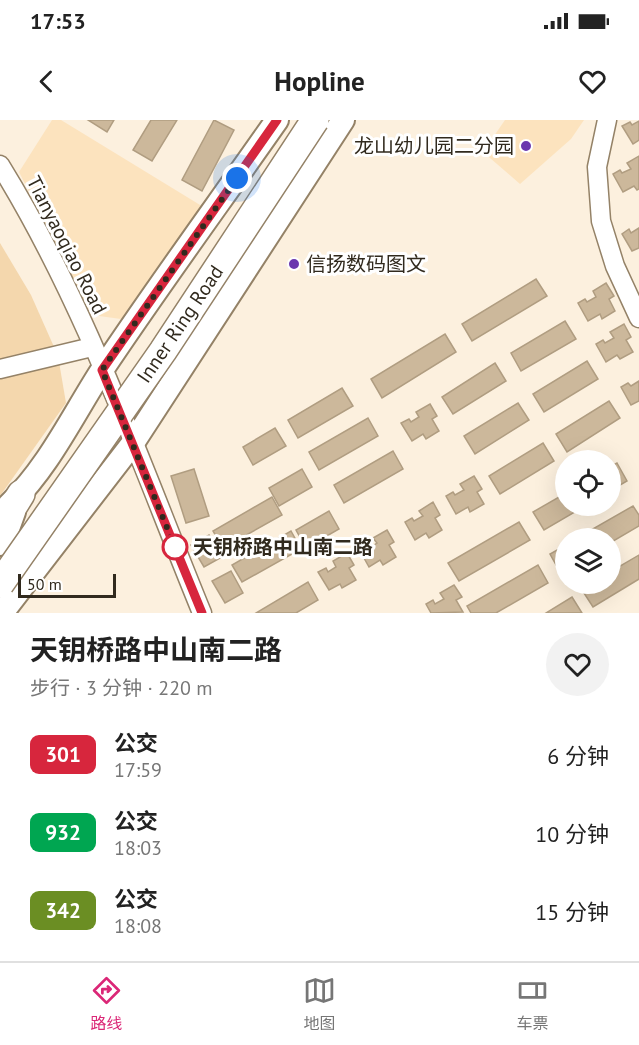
<!DOCTYPE html>
<html lang="zh">
<meta charset="utf-8">
<style>
:root{--surface:#fff;--page:#f2f2f2;--text:#222;--muted:#767676;--line:#e0e0e0;--accent:#db2777}
body{margin:0;font-family:"PT Sans","Noto Sans SC",sans-serif;background:var(--page);color:var(--text);height:100vh;display:flex;flex-direction:column;font-size:22px;white-space:nowrap}
*{box-sizing:border-box;margin:0}
p{font-size:20px;color:var(--muted)}
.icon{flex:none;width:33px;height:33px;fill:none;stroke:currentColor;stroke-width:2;stroke-linecap:round;stroke-linejoin:round}
.map{position:relative;height:493px;overflow:hidden}
.side{display:flex;flex-direction:column;background:var(--surface);flex:1}
.side>*{flex:none}
.badge{padding:0 12px;border-radius:9px;font-size:21px;line-height:39px}
.controls{position:absolute;left:555px;top:330px;display:grid;gap:12px}
.controls a{display:grid;place-items:center;width:66px;height:66px;border-radius:50%;background:var(--surface);box-shadow:0 6px 24px #0002;font-size:30px}
.scale{position:absolute;left:18px;bottom:15px;width:98px;box-sizing:border-box;padding-left:6px;border:3px solid #312a1e;border-top:0;font-size:16px;line-height:21px;white-space:nowrap;color:#312a1e;-webkit-text-stroke:4px #fff;paint-order:stroke}
.you{position:absolute;width:30px;height:30px;margin:-15px;border:4px solid #fff;border-radius:50%;background:#1a73e8;box-shadow:0 0 0 9px #1a73e833}
.map>.badge{position:absolute;translate:-50% -50%;box-shadow:0 0 0 3px #fff}
.round{display:grid;place-items:center;flex:none;width:63px;height:63px;border-radius:32px;background:var(--page)}
.headline{display:flex;align-items:center;justify-content:space-between;height:102px;padding:0 30px}
h1{font-size:28px;font-weight:700;line-height:45px}
ul{padding:0;list-style:none}
li{display:flex;align-items:center;gap:18px;height:78px;padding:0 30px}
li div{flex:1}
li b{display:block;font-size:22px}
li em{font-style:normal}
li .badge{min-width:66px;font-weight:700;text-align:center}
.status{display:flex;justify-content:space-between;align-items:center;height:42px;padding:0 30px;background:var(--surface);direction:ltr}
.status svg{height:16px;fill:currentColor}
header{display:flex;justify-content:space-between;align-items:center;height:78px;padding:0 30px;background:var(--surface);font-size:27px;font-weight:700}
.tab-bar{display:flex;justify-content:space-around;align-items:center;height:84px;border-top:2px solid var(--line);background:var(--surface);font-size:16px;color:var(--muted)}
.tab-bar a{display:grid;justify-items:center;gap:3px}
.tab-bar .active{color:var(--accent)}
.map>svg:first-child{display:block}
.built{fill:#fce3be}
.green{fill:#f4d7ad}
.building{fill:#ccb89b;stroke:#b09d81;stroke-width:1.5}
.lines{fill:none;stroke-linecap:round;stroke-linejoin:round}
.minor-casing{stroke:#948267;stroke-width:21}
.major-casing{stroke:#948267;stroke-width:26}
.highway-casing{stroke:#948267;stroke-width:30}
.minor{stroke:#fff;stroke-width:18}
.major{stroke:#fff;stroke-width:22}
.highway{stroke:#fff;stroke-width:27}
.highway-bridge-casing{stroke:#948267;stroke-width:30;stroke-linecap:butt}
.highway-bridge{stroke:#fff;stroke-width:27}
.line-casing{stroke:#fff;stroke-width:14}
.line{stroke:#d7263d;stroke-width:9}
.walk{stroke:#312a1e;stroke-width:6;stroke-dasharray:0 10.8}
.poi-dot{fill:#6a37ae;stroke:#fff;stroke-width:2}
.stop-dot{fill:#fff;stroke:#d7263d;stroke-width:3}
.labels{text-anchor:middle;stroke-width:6;stroke-linejoin:round;paint-order:stroke}
.poi-label{font-size:20px;fill:#312a1e;stroke:#fff;text-anchor:end}
.street-label{font-size:20px;fill:#312a1e;stroke:#fff}
.stop-label{font-size:20px;font-weight:bold;fill:#312a1e;stroke:#fff;text-anchor:start}
</style>
<div class="status"><b>17:53</b><svg viewBox="0 0 49 12"><path d="M0 12V9h3v3zM5 12V6h3v6zM10 12V3h3v9zM15 12V0h3v12zM26 1h20v11H26zM47 4h2v5h-2z"/></svg></div>
<header><svg class="icon" aria-label="back" viewBox="0 0 24 24"><path d="M15 5l-7 7 7 7"/></svg>Hopline<svg class="icon" aria-label="heart" viewBox="0 0 24 24"><path d="M12 20l-8-8c-3-5 5-10 8-4 3-6 11-1 8 4z"/></svg></header>
<div class="map">
<svg width="639" height="493" viewBox="0 0 639 493">
<rect width="100%" height="100%" fill="#fcf0de"/>
<g class="built">
<path d="M52,0H61L205,88L146,175L121,199L92,195L19,52Z"/>
<path d="M505,0H584L571,19L520,64L483,32Z"/>
</g>
<path class="green" d="M0,123L31,175L58,236L66,283L0,376Z"/>
<g class="building">
<path d="M88,0H114L107,12Z"/>
<path d="M151,0H177L152,41L133,30Z"/>
<path d="M214,0L234,10L202,71L182,60Z"/>
<path d="M639,1V20L633,24L622,6L630,2L632,5Z"/>
<path d="M639,36V69L637,70L634,66L623,72L613,54L620,50L622,53L631,49L627,43Z"/>
<path d="M639,108V128L632,131L622,114L629,109L631,113Z"/>
<path d="M536,159L547,176L472,221L462,204Z"/>
<path d="M606,163L614,176L609,179L615,191L602,199L600,194L588,201L578,183L585,179L587,182L596,177L593,171Z"/>
<path d="M565,201L576,219L521,251L511,233Z"/>
<path d="M624,204L631,217L626,220L633,232L620,239L617,235L606,242L596,224L603,220L605,223L614,218L610,212Z"/>
<path d="M445,214L456,232L382,278L371,259Z"/>
<path d="M587,241L598,259L544,292L533,274Z"/>
<path d="M495,243L506,261L453,294L442,277Z"/>
<path d="M639,261V281L631,285L621,267L628,263L631,266Z"/>
<path d="M342,268L353,286L298,318L288,300Z"/>
<path d="M609,281L620,298L567,332L556,314Z"/>
<path d="M518,283L529,300L475,334L464,316Z"/>
<path d="M430,284L437,296L432,299L439,311L426,319L423,314L412,321L401,303L409,299L411,302L419,297L416,292Z"/>
<path d="M368,298L378,316L319,350L309,332Z"/>
<path d="M275,308L286,326L253,345L243,327Z"/>
<path d="M543,323L554,341L500,374L489,356Z"/>
<path d="M393,331L403,349L344,383L334,365Z"/>
<path d="M617,343L627,361L610,371V347Z"/>
<path d="M194,349L209,396L186,403L171,356Z"/>
<path d="M302,349L312,367L279,386L269,368Z"/>
<path d="M474,356L482,369L477,372L484,384L470,392L468,387L456,394L446,376L453,372L455,375L464,370L460,364Z"/>
<path d="M566,373V386H585L544,410L533,392Z"/>
<path d="M272,377L282,395L223,428L213,411Z"/>
<path d="M433,382L440,395L435,398L442,410L429,418L426,413L415,420L405,402L412,398L414,401L423,396L419,391Z"/>
<path d="M633,386L639,395V406L610,423V418H577Z"/>
<path d="M329,391L339,409L306,428L296,410Z"/>
<path d="M519,402L530,420L459,461L448,443Z"/>
<path d="M387,410L394,422L389,425L396,437L383,445L380,440L369,447L359,429L366,425L368,429L377,423L373,418Z"/>
<path d="M291,411L301,429L242,462L232,445Z"/>
<path d="M209,415L222,437L204,447L191,425Z"/>
<path d="M566,425V449L560,452L550,434Z"/>
<path d="M347,433L354,445L349,448L356,460L342,468L340,464L329,470L318,452L326,448L328,452L336,447L333,441Z"/>
<path d="M639,435V459L593,487L582,470L592,464H610V452Z"/>
<path d="M538,445L548,463L496,493H471L467,486Z"/>
<path d="M231,451L243,473L225,483L212,461Z"/>
<path d="M308,462L318,480L296,493H256Z"/>
<path d="M454,465L462,477L456,480L463,492L431,493L426,484L433,480L435,484L444,479L440,473Z"/>
<path d="M572,477L582,493H546Z"/>
</g>
<g class="lines">
<g class="minor-casing">
<g id="minor">
<path d="M607,0L597,47L601,101L615,146L639,198"/>
<path d="M0,45C86,184 140,342 202,493"/>
<path d="M0,249L92,227"/>
</g>
</g>
<g class="major-casing">
<g id="major">
<path d="M9,385C48,348 73,295 102,250C158,166 219,83 277,0"/>
<path d="M0,424L5,417L14,392"/>
<path d="M2,493L133,323L343,0"/>
</g>
</g>
<g class="highway-casing">
<path id="highway" d="M0,408L21,374"/>
</g>
<use href="#minor" class="minor"/>
<use href="#major" class="major"/>
<use href="#highway" class="highway"/>
<g class="highway-bridge-casing">
<path id="highway-bridge" d="M0,464L163,231L315,0"/>
</g>
<use href="#highway-bridge" class="highway-bridge"/>
</g>
<g class="lines">
<g class="line-casing">
<path id="line" d="M202,493L102,250L277,0"/>
</g>
<use href="#line" class="line"/>
<path class="walk" d="M175,427L102,250L237,58"/>
</g>
<g class="poi-dot">
<circle cx="526" cy="26" r="6"/>
<circle cx="294" cy="144" r="6"/>
</g>
<circle class="stop-dot" cx="175" cy="427" r="12"/>
<g class="labels">
<g class="poi-label">
<text x="514" y="33">龙山幼儿园二分园</text>
<text x="306" y="151" text-anchor="start">信扬数码图文</text>
</g>
<g class="street-label">
<text transform="translate(67 125) rotate(63)" y="7">Tianyaoqiao Road</text>
<text transform="translate(180 204) rotate(-56)" y="7">Inner Ring Road</text>
</g>
<g class="stop-label">
<text x="193" y="434">天钥桥路中山南二路</text>
</g>
</g>
</svg>
<div class="controls">
<a><svg class="icon" aria-label="locate" viewBox="0 0 24 24"><circle cx="12" cy="12" r="6"/><path d="M12 2v4M12 18v4M2 12h4M18 12h4"/></svg></a>
<a><svg class="icon" aria-label="layers" viewBox="0 0 24 24"><path d="M12 4l9 5-9 5-9-5zM3 14l9 5 9-5"/></svg></a>
</div>
<div class="scale">50 m</div>
<div class="you" style="left:237px;top:58px"></div>
</div>
<section class="side">
<div class="headline"><div><h1>天钥桥路中山南二路</h1><p>步行 · 3 分钟 · 220 m</p></div><a class="round"><svg class="icon" aria-label="heart" viewBox="0 0 24 24"><path d="M12 20l-8-8c-3-5 5-10 8-4 3-6 11-1 8 4z"/></svg></a></div>
<ul>
<li><span class="badge" style="background:#d7263d;color:#fff">301</span><div><b>公交</b><p>17:59</p></div><em>6 分钟</em></li>
<li><span class="badge" style="background:#00a651;color:#fff">932</span><div><b>公交</b><p>18:03</p></div><em>10 分钟</em></li>
<li><span class="badge" style="background:#6b8e23;color:#fff">342</span><div><b>公交</b><p>18:08</p></div><em>15 分钟</em></li>
</ul>
</section>
<nav class="tab-bar">
<a class="active"><svg class="icon" aria-label="directions" viewBox="0 0 24 24"><path d="M12 3l9 9-9 9-9-9zM9 14v-3h6M13 9l2 2-2 2"/></svg>路线</a>
<a><svg class="icon" aria-label="map" viewBox="0 0 24 24"><path d="M3 6l6-2 6 2 6-2v14l-6 2-6-2-6 2zM9 4v14M15 6v14"/></svg>地图</a>
<a><svg class="icon" aria-label="tickets" viewBox="0 0 24 24"><path d="M3 7h18v10H3zM15 7v10"/></svg>车票</a>
</nav>
